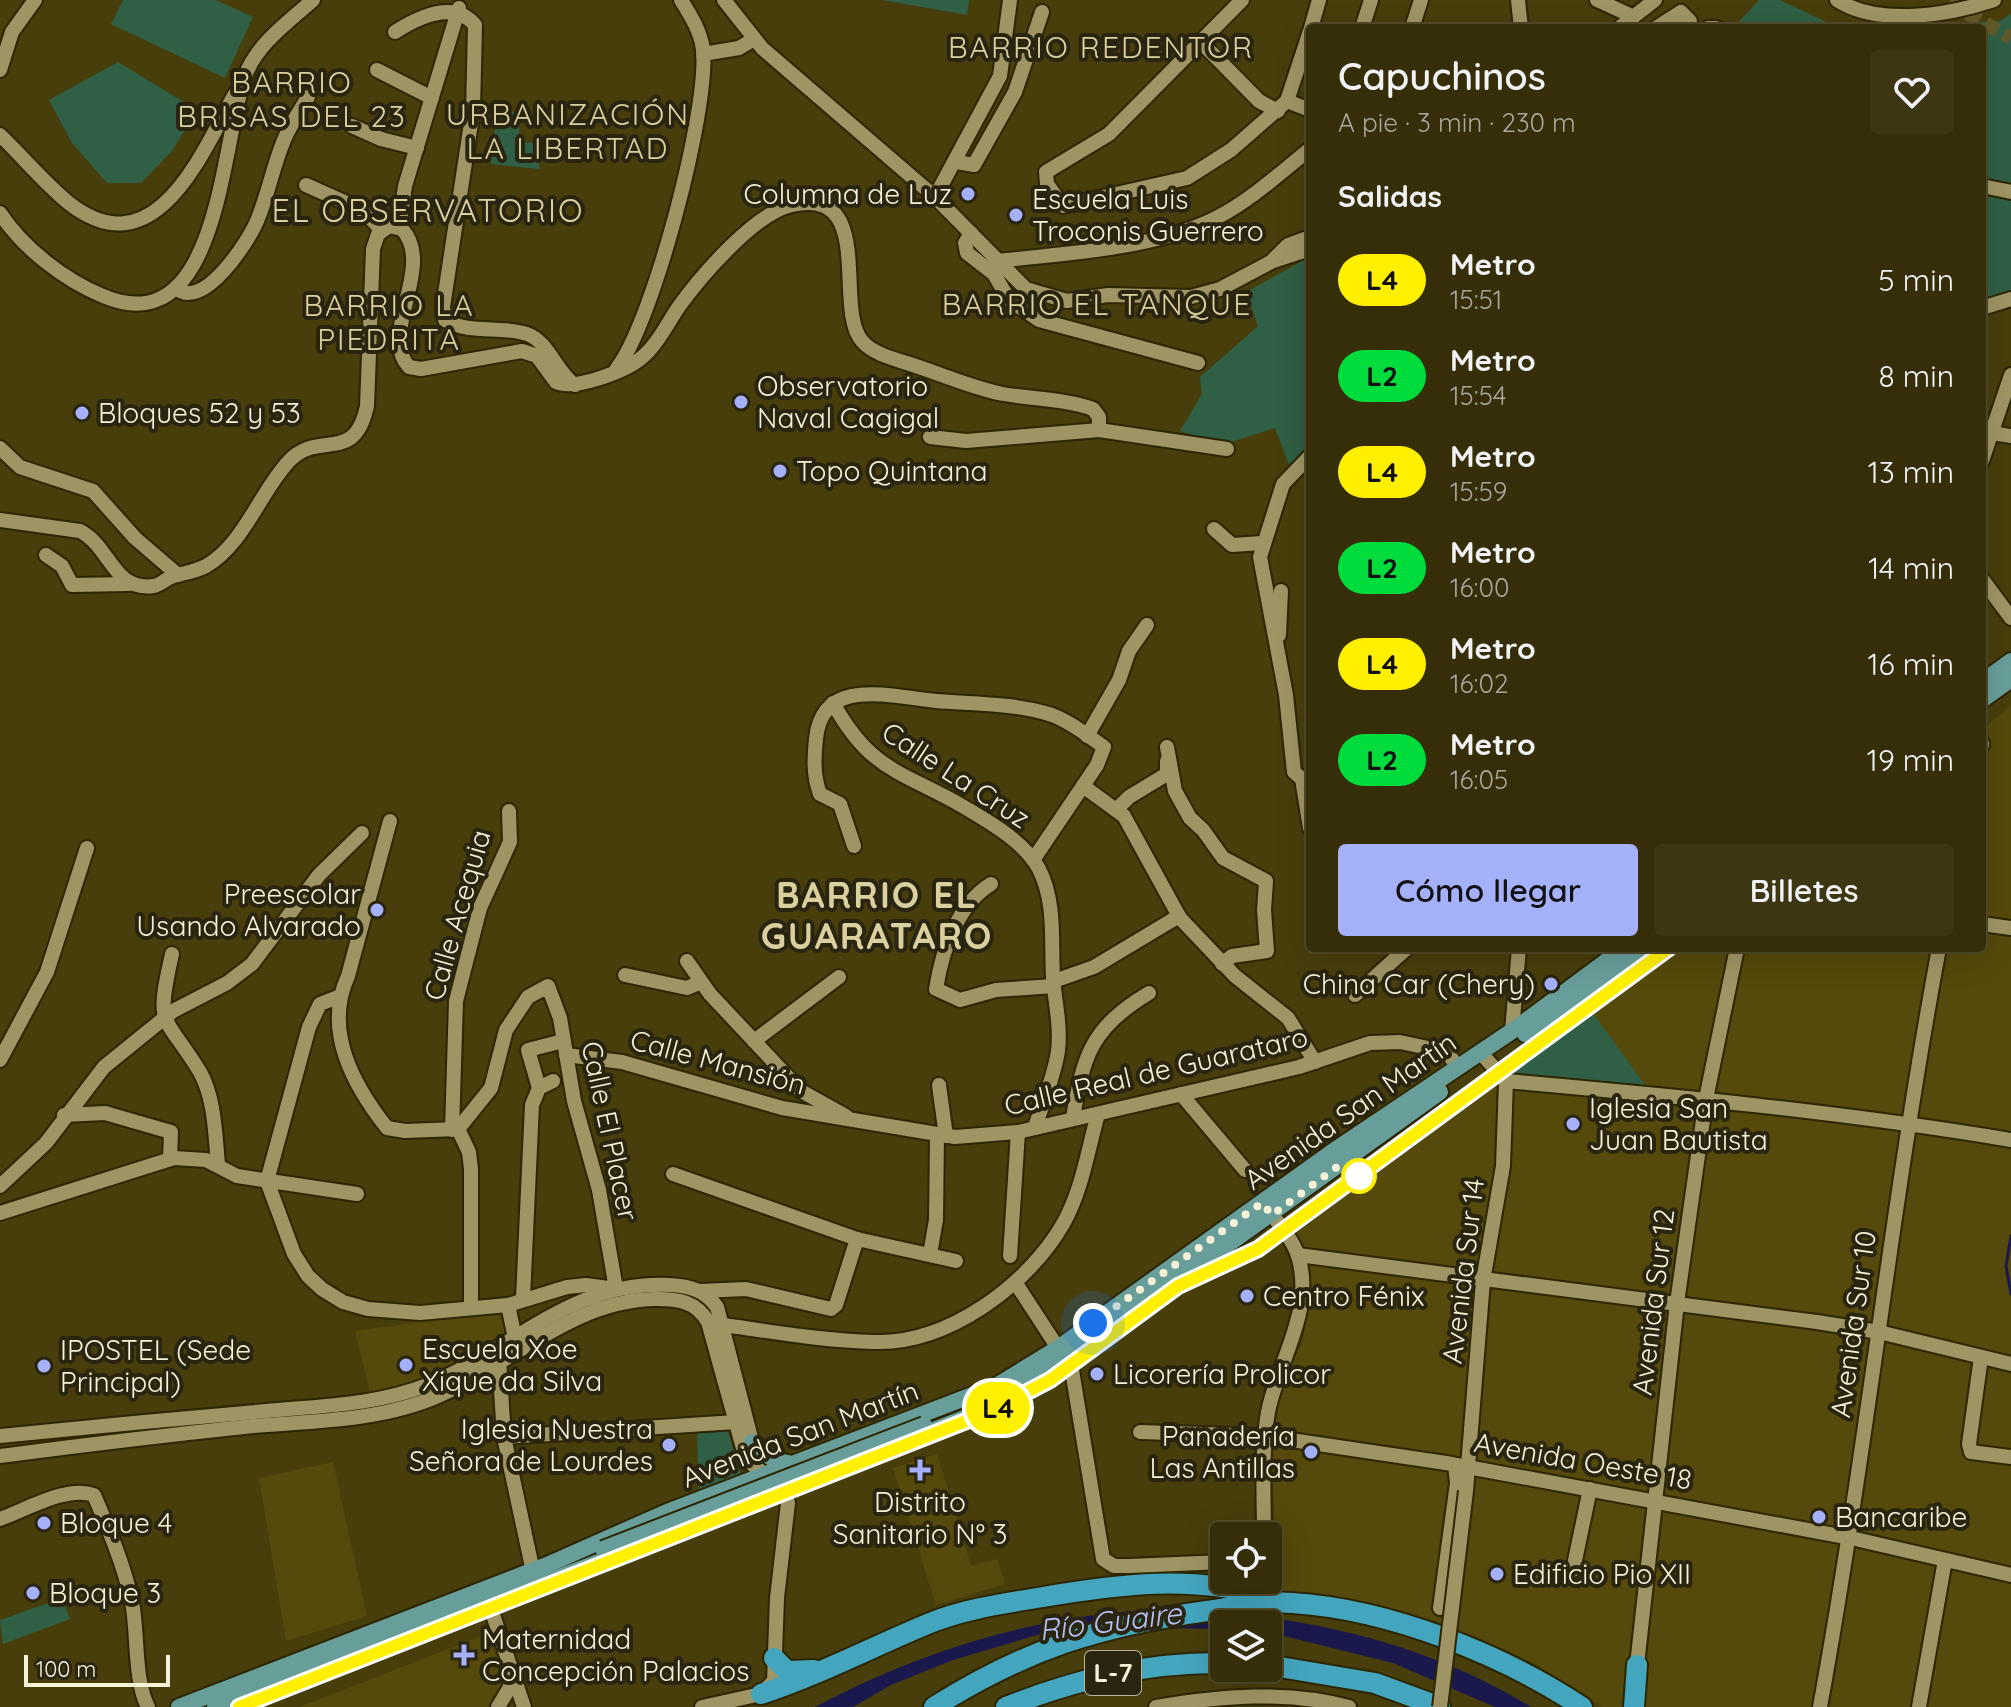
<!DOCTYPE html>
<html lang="es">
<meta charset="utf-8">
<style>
:root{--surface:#362e09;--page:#3d3612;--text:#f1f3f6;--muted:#aaa89c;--line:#504a2a;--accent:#a6b1fc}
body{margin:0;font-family:Quicksand,sans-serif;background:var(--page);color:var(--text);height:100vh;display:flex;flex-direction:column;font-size:30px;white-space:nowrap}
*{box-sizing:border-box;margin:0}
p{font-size:26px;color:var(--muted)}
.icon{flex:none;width:44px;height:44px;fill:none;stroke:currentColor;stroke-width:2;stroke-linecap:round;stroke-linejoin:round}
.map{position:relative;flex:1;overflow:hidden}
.details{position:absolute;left:1306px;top:24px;width:680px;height:928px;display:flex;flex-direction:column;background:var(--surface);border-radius:8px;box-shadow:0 8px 32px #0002,0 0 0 2px var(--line)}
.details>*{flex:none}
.badge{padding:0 16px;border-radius:26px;font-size:28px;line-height:52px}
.tools{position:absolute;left:1210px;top:1522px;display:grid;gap:16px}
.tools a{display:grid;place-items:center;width:72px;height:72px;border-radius:8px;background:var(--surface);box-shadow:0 8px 32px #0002,0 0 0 2px var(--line);font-size:40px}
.scale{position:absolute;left:24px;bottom:20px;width:146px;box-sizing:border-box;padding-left:8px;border:4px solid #f5f0d6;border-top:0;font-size:22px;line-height:28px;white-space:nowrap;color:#f5f0d6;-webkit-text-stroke:6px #2a2511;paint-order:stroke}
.you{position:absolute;width:40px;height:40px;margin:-20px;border:6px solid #fff;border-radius:50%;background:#1a73e8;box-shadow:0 0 0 12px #1a73e833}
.map>.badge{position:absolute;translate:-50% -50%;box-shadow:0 0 0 4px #fff}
h2{padding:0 32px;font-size:30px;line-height:72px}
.round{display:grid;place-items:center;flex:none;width:84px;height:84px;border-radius:8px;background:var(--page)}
.head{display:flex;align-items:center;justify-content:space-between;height:136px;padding:0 32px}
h1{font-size:38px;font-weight:600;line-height:60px}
.primary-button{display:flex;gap:16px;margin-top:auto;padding:16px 32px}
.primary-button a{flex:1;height:92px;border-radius:8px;background:var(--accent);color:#111;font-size:32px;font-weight:600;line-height:92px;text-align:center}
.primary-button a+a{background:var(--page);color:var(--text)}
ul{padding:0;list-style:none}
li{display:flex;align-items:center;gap:24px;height:96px;padding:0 32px}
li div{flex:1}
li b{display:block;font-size:30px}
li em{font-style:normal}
li .badge{min-width:88px;font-weight:700;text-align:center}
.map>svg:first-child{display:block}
.built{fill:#55490b}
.green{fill:#2f5f45}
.water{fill:#1a194d}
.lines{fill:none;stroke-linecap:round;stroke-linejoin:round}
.stream{stroke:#1a194d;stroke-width:3}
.minor-tunnel{stroke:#62592a;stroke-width:14;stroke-dasharray:14 7;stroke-linecap:butt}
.minor-casing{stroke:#2c2500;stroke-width:18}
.major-casing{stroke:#2c2500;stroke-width:20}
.highway-casing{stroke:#2c2500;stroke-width:24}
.minor{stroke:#9f9464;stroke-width:14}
.major{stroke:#689e9a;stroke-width:16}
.highway{stroke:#44a5be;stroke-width:20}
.minor-bridge-casing{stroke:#2c2500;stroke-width:18;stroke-linecap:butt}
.major-bridge-casing{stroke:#2c2500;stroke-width:20;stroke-linecap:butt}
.minor-bridge{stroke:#9f9464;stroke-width:14}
.major-bridge{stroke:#689e9a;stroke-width:16}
.line-casing{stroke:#fff;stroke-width:18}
.line{stroke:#fff000;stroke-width:12}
.walk{stroke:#f5f0d6;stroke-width:8;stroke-dasharray:0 14.4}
.poi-dot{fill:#a6b1fc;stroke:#2a2511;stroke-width:3}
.stop-dot{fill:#fff;stroke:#fff000;stroke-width:4}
.labels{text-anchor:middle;stroke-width:8;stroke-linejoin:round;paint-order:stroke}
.shield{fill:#2a2511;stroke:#b8b39b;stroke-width:2}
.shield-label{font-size:26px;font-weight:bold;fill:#f5f0d6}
.poi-label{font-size:28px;fill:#f5f0d6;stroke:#2a2511;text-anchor:start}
.street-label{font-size:28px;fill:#f5f0d6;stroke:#2a2511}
.neighbourhood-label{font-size:30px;letter-spacing:2px;fill:#dad09d;stroke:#2a2511}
.water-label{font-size:30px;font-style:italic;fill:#b7c0f4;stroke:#2a2511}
.quarter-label{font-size:32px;letter-spacing:2px;fill:#dad09d;stroke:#2a2511}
.district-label{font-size:36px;font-weight:bold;letter-spacing:2px;fill:#dad09d;stroke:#2a2511}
</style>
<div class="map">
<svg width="2011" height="1707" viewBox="0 0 2011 1707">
<rect width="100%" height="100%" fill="#483e0c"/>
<g class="built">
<path d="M2011,705V1707H1602L1534,1663L1433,1620L1344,1601L1253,1595L1252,1580H1268V1550L1275,1531L1271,1429L1278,1380L1302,1345L1309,1304L1308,1286L1288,1226L1473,1084L1491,1079L1674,948H1982V730Z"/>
<path d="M498,1311L505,1327L504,1336L490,1346L407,1385L371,1396L355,1331Z"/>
<path d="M937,1454L971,1566L997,1559L1005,1584L936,1605L893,1468Z"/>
<path d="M333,1462L367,1616L286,1641L259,1478Z"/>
<path d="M487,1634L504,1676L496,1707H299Z"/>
</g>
<g class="green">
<path d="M123,0H216L253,17L225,78L111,24Z"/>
<path d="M882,0H969L967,15Z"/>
<path d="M1759,0H1780L1839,28H1733Z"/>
<path d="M2011,14V296L1982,308V28H1868L2000,21Z"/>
<path d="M118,62L197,110L172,151L141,183H107L72,143L49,100Z"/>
<path d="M497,111L521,113L518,141L541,144L539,169L491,164Z"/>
<path d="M1304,260H1310V465L1291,470L1275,428L1222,445L1180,431L1202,394L1200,377L1258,326L1246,292Z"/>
<path d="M1587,1005L1648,1089L1508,1074V1065Z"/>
<path d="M727,1428L742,1479L699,1493L697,1429Z"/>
<path d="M62,1598L70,1619L3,1644L0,1620Z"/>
</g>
<path class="water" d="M1170,1609C1296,1614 1422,1640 1531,1707H1495L1393,1663L1268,1632V1624H1224V1629L1097,1627L1037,1635L953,1660L891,1685L853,1707H815C927,1648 1043,1613 1170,1609Z"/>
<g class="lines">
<path class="stream" d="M2011,1236L2006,1266L2011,1294"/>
<path class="minor-tunnel" d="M1949,3L2011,38"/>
<g class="minor-casing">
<g id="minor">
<path d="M724,0L762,48L935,197L1026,289L1067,301L1108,295L1191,297L1220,289L1273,261L1310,249"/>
<path d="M1242,0L1109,134L1046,172L1047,184L1063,206L1187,178L1231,150L1287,101L1310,31"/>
<path d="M1518,0L1521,28"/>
<path d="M1597,0L1632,16"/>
<path d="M1837,0C1879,27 1949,15 1994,0"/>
<path d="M1311,28L1319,0"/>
<path d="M1362,28L1371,0"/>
<path d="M1412,28L1421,0"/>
<path d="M1619,28L1655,0"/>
<path d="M1656,28L1681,12L1690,21L1682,28"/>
<path d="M1708,28H1716"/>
<path d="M395,32C420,16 454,0 475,25L473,110L443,307L445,320C470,335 501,325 527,334C549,342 556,372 575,385"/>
<path d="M1200,41L1259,101L1278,111"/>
<path d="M703,54L739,48L754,39"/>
<path d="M0,70L12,32L35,0"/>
<path d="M377,70L432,98"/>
<path d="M1287,101L1310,110"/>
<path d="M352,126L381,139L417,148"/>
<path d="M0,135C23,157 45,184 70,204C156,270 202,152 235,94"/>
<path d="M957,162L974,165L1015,92L1042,12"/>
<path d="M306,185L362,210L382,230"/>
<path d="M1982,186L2011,192"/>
<path d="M935,197L1000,76L1010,0"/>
<path d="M0,213C23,248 64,280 103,296C220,345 221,142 245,76C257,44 288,22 313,0"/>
<path d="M399,227L405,186L459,8"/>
<path d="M971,233L965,243L967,253L994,274L1009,300L1039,320L1198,363"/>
<path d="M1273,260L1288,245L1310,237"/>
<path d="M998,261C1066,253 1155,249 1216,218C1250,201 1280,173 1310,149"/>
<path d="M176,288C203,312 248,242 257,221C268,195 273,166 284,140C290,125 300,111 308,97"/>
<path d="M1982,308L2011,299"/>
<path d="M617,368C653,322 709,110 703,50C701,32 691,16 681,0"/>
<path d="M1992,433L2011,436"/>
<path d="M930,437L966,441L1099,430L1227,449"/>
<path d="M0,448L20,467L93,491L135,538L178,575"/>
<path d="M1310,456L1283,484L1260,557L1286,695L1294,772L1302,779L1310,828"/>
<path d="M1982,461L2011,375"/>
<path d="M0,520L80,531C111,547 113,592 154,586C160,585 166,579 171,577C182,573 195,572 206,566C244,544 260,492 289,461C319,429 354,466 367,406L373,249L378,234L389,226L402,229C436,266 378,334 409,367L421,369L522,351L537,356L556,382C574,391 625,371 640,359C657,346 668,322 680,305C702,275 755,213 792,205C877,186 833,308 862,341C873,354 894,359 910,364C941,374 972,388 1003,394C1032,399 1066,399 1093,409L1099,417V430"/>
<path d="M1214,529L1232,545L1262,543"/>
<path d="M46,555L62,566L72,585L129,584"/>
<path d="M1982,579L2011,618"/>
<path d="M1279,635L1281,591"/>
<path d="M833,703C871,772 902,771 964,807C989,822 1025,842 1039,869C1056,902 1051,942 1053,978C1055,1002 1061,1026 1058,1051C1054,1077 1043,1103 1035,1127"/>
<path d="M1087,736L1119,680L1129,651L1147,625"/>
<path d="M1982,743V745"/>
<path d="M1167,747L1175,791L1190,818L1203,830L1223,858L1266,881L1264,910L1267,951L1232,956L1222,964"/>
<path d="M1083,786L1124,816L1180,918L1235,976L1288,1018L1315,1062"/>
<path d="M1116,810L1129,797L1167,774V761"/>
<path d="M390,821L348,976C323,1030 353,1085 387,1128L405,1131L458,1129"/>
<path d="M854,846L840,804L820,794C813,775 814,758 816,739C822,675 892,697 936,701C974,704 1015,703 1052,715C1071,722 1088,736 1104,747L1097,765L1033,860"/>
<path d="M991,884C957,905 942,951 936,989L960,1000L996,990L1054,986"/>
<path d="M1982,924L2011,928"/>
<path d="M172,954C155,1029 163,1012 200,1072C215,1099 215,1134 218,1164"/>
<path d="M687,961L710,994L801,1091L846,1116"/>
<path d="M625,975L687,988L701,982"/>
<path d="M1054,981L1094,967L1179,916"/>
<path d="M1355,995L1407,948"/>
<path d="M338,997L320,1004L309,1027L267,1181L294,1254L308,1276L322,1289L343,1302L368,1309L420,1313L508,1305L567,1287L586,1285L616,1289L599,1190L574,1101L560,1018L548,986L528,997L506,1030L491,1088L458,1129"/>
<path d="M1512,1031L1519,948"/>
<path d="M754,1041L839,977"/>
<path d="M1480,1052L1506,1081C1675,1096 1843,1112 2011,1140"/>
<path d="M566,1055L622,1062L782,1108L955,1137L1018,1132L1299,1067L1370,1043L1400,1042L1433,1049L1448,1054L1458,1067"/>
<path d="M0,1060L47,972L87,848"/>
<path d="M939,1085L946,1136"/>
<path d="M539,1088L528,1050L563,1041"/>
<path d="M1181,1094L1245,1170"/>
<path d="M64,1115L105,1113L171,1132L170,1158"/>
<path d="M1073,1118C1083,1055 1092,1027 1149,993"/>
<path d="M458,1129L469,1152L471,1169V1308"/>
<path d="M452,1130L456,1001L480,908L510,842L509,811"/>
<path d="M673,1174L857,1239L956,1261"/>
<path d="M0,1186L46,1143L104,1067L173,1011L227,983L252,964L319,875L362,833"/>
<path d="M1264,1205C1275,1219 1293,1239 1298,1256C1315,1310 1278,1361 1268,1412C1261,1453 1264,1495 1264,1536"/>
<path d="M0,1213L174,1158L206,1160L237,1176L357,1194"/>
<path d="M930,1254L936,1220L937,1135"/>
<path d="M1298,1255L1817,1322L1879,1332L2011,1364"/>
<path d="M1010,1256L1018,1132"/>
<path d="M1015,1282L1058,1348"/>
<path d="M700,1291L746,1289L831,1309L836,1305L857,1239"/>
<path d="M523,1298L532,1105L539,1088L553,1081"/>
<path d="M508,1305L517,1348"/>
<path d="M724,1325C773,1332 826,1341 875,1342C948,1344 1028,1285 1063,1224C1082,1191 1088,1149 1098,1114"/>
<path d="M1981,1357L1969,1444L1971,1452L2011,1457"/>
<path d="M1070,1358L1103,1559L1114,1566H1129L1224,1562"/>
<path d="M499,1359L504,1437L532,1567"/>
<path d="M1140,1432L1264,1436L1446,1463L1851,1538L2011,1575"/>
<path d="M0,1436C89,1427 177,1419 266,1411C319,1406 377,1405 427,1385C513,1351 570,1280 670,1285C689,1286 705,1290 717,1307L755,1453"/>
<path d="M504,1437L736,1422"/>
<path d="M0,1456C84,1445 168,1435 253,1426C313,1421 381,1421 438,1396C512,1364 572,1300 656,1299C678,1299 696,1301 708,1322L744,1452L754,1466L785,1490L788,1503L777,1598L774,1681L761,1694L702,1707"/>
<path d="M1466,1491L1483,1281L1503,1166L1506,1081"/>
<path d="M0,1519C26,1510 67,1485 94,1495C109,1530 124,1565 132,1602C138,1632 134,1681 148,1707"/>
<path d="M1573,1570L1590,1489"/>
<path d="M486,1594L524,1707"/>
<path d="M1440,1608L1457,1483L1455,1465"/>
<path d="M1637,1665L1677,1303L1706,1099L1737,948"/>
<path d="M498,1707L510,1687L512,1672"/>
<path d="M1156,1707C1220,1696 1286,1690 1349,1707"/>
<path d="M1820,1707C1866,1455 1892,1200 1939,948"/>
<path d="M1919,1707L1945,1560"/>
</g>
</g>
<g class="major-casing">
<g id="major">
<path d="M1982,682L2011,661"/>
<path d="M1982,700L2011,679"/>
<path d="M1525,1034L1648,948"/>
<path d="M752,1442L774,1460L792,1464"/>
<path d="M179,1707L547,1565L667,1512L996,1386L1058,1348L1332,1152L1512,1031L1624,948"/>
<path d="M215,1707L620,1554L972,1415L1070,1358L1440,1092"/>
</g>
</g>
<g class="highway-casing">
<g id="highway">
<path d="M774,1658L787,1671L814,1670"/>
<path d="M1268,1665L1375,1683L1440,1707"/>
<path d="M761,1694C819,1675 874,1646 930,1623C965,1609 1001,1604 1037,1598C1118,1584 1193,1574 1273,1598"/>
<path d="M934,1707C1026,1649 1100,1626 1207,1611C1234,1607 1264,1601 1292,1603C1389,1609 1502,1654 1582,1707"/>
<path d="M1006,1707C1077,1679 1147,1662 1224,1663"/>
<path d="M1634,1707L1637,1665"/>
</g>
</g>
<use href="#minor" class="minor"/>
<use href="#major" class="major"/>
<use href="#highway" class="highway"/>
<g class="minor-bridge-casing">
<path id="minor-bridge" d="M1440,1707L1466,1491"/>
</g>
<g class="major-bridge-casing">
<path id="major-bridge" d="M603,1549L924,1425"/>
</g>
<use href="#minor-bridge" class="minor-bridge"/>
<use href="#major-bridge" class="major-bridge"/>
</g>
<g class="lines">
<g class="line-casing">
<path id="line" d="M239,1707L989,1412L1050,1380L1178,1286L1258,1249L1669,948"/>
</g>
<use href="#line" class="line"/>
<path class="walk" d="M1093,1323L1262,1203L1272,1215L1341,1164L1359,1176"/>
</g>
<g class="poi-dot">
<circle cx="968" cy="194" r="8"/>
<circle cx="1016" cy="215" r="8"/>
<circle cx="741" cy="402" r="8"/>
<circle cx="82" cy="413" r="8"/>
<circle cx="780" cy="471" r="8"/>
<circle cx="377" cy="910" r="8"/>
<circle cx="1551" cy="984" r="8"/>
<circle cx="1573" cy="1124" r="8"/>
<circle cx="1247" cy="1296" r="8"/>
<circle cx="406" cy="1365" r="8"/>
<circle cx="44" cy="1366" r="8"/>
<circle cx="1097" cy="1374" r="8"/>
<circle cx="669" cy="1445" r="8"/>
<circle cx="1311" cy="1452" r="8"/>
<path d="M916 1458h8v8h8v8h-8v8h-8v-8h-8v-8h8z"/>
<circle cx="1819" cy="1517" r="8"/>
<circle cx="44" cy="1523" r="8"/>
<circle cx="1497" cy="1574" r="8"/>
<circle cx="33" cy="1593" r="8"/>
<path d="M460 1643h8v8h8v8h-8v8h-8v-8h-8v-8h8z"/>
</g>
<circle class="stop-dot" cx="1359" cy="1176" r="16"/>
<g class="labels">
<rect class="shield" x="1085" y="1651" width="56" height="44" rx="6"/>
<g class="shield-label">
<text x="1113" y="1682">L-7</text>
</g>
<g class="poi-label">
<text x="952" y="204" text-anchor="end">Columna de Luz</text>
<text x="1032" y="209">Escuela Luis<tspan x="1032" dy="32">Troconis Guerrero</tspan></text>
<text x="757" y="396">Observatorio<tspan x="757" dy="32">Naval Cagigal</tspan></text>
<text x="98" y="423">Bloques 52 y 53</text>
<text x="796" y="481">Topo Quintana</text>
<text x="361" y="904" text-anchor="end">Preescolar<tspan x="361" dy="32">Usando Alvarado</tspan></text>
<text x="1535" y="994" text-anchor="end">China Car (Chery)</text>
<text x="1589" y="1118">Iglesia San<tspan x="1589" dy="32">Juan Bautista</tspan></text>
<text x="1263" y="1306">Centro Fénix</text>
<text x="422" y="1359">Escuela Xoe<tspan x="422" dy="32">Xique da Silva</tspan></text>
<text x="60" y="1360">IPOSTEL (Sede<tspan x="60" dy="32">Principal)</tspan></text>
<text x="1113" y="1384">Licorería Prolicor</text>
<text x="653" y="1439" text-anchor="end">Iglesia Nuestra<tspan x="653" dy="32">Señora de Lourdes</tspan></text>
<text x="1295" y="1446" text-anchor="end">Panadería<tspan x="1295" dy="32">Las Antillas</tspan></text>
<text x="920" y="1512" text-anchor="middle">Distrito<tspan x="920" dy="32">Sanitario N° 3</tspan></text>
<text x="1835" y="1527">Bancaribe</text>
<text x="60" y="1533">Bloque 4</text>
<text x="1513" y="1584">Edificio Pio XII</text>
<text x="49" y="1603">Bloque 3</text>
<text x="482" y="1649">Maternidad<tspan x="482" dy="32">Concepción Palacios</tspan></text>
</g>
<g class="street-label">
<text transform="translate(956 775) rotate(33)" y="10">Calle La Cruz</text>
<text transform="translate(457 915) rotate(-74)" y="10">Calle Acequia</text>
<text transform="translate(718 1062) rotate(15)" y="10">Calle Mansión</text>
<text transform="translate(1156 1071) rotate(-13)" y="10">Calle Real de Guarataro</text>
<text transform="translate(1350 1111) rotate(-35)" y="10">Avenida San Martín</text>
<text transform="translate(610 1131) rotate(78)" y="10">Calle El Placer</text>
<text transform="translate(1463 1271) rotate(-83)" y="10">Avenida Sur 14</text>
<text transform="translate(1653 1302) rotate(-83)" y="10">Avenida Sur 12</text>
<text transform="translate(1853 1324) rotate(-82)" y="10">Avenida Sur 10</text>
<text transform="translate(800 1434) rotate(-21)" y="10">Avenida San Martín</text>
<text transform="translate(1583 1461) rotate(10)" y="10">Avenida Oeste 18</text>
</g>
<g class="neighbourhood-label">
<text x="1101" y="58">BARRIO REDENTOR</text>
<text x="292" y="93">BARRIO<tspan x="292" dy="34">BRISAS DEL 23</tspan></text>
<text x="568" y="125">URBANIZACIÓN<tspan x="568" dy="34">LA LIBERTAD</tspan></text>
<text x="1097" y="315">BARRIO EL TANQUE</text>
<text x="389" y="316">BARRIO LA<tspan x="389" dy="34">PIEDRITA</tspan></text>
</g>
<g class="water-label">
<text transform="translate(1110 1622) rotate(-7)" y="10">Río Guaire</text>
</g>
<g class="quarter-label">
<text x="428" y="222">EL OBSERVATORIO</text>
</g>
<g class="district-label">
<text x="877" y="908">BARRIO EL<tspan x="877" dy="41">GUARATARO</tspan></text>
</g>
</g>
</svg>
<div class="tools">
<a><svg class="icon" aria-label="locate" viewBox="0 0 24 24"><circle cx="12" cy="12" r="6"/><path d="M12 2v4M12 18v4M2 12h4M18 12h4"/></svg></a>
<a><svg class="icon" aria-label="layers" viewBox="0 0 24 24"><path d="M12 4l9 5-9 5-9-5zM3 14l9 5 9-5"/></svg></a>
</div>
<div class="scale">100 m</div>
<div class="you" style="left:1093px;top:1323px"></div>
<b class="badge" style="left:998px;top:1408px;background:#fff000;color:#111">L4</b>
<section class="details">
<div class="head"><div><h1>Capuchinos</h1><p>A pie · 3 min · 230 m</p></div><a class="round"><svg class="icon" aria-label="heart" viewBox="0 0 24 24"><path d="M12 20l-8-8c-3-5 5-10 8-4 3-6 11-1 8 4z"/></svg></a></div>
<h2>Salidas</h2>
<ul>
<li><span class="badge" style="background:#fff000;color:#111">L4</span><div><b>Metro</b><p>15:51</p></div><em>5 min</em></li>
<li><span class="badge" style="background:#00dc3c;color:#111">L2</span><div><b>Metro</b><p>15:54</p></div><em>8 min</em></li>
<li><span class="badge" style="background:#fff000;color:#111">L4</span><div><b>Metro</b><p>15:59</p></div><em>13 min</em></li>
<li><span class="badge" style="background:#00dc3c;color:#111">L2</span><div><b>Metro</b><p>16:00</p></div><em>14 min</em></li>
<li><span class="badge" style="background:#fff000;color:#111">L4</span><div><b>Metro</b><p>16:02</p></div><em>16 min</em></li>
<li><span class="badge" style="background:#00dc3c;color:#111">L2</span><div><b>Metro</b><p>16:05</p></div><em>19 min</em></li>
</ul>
<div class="primary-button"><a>Cómo llegar</a><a>Billetes</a></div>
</section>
</div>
